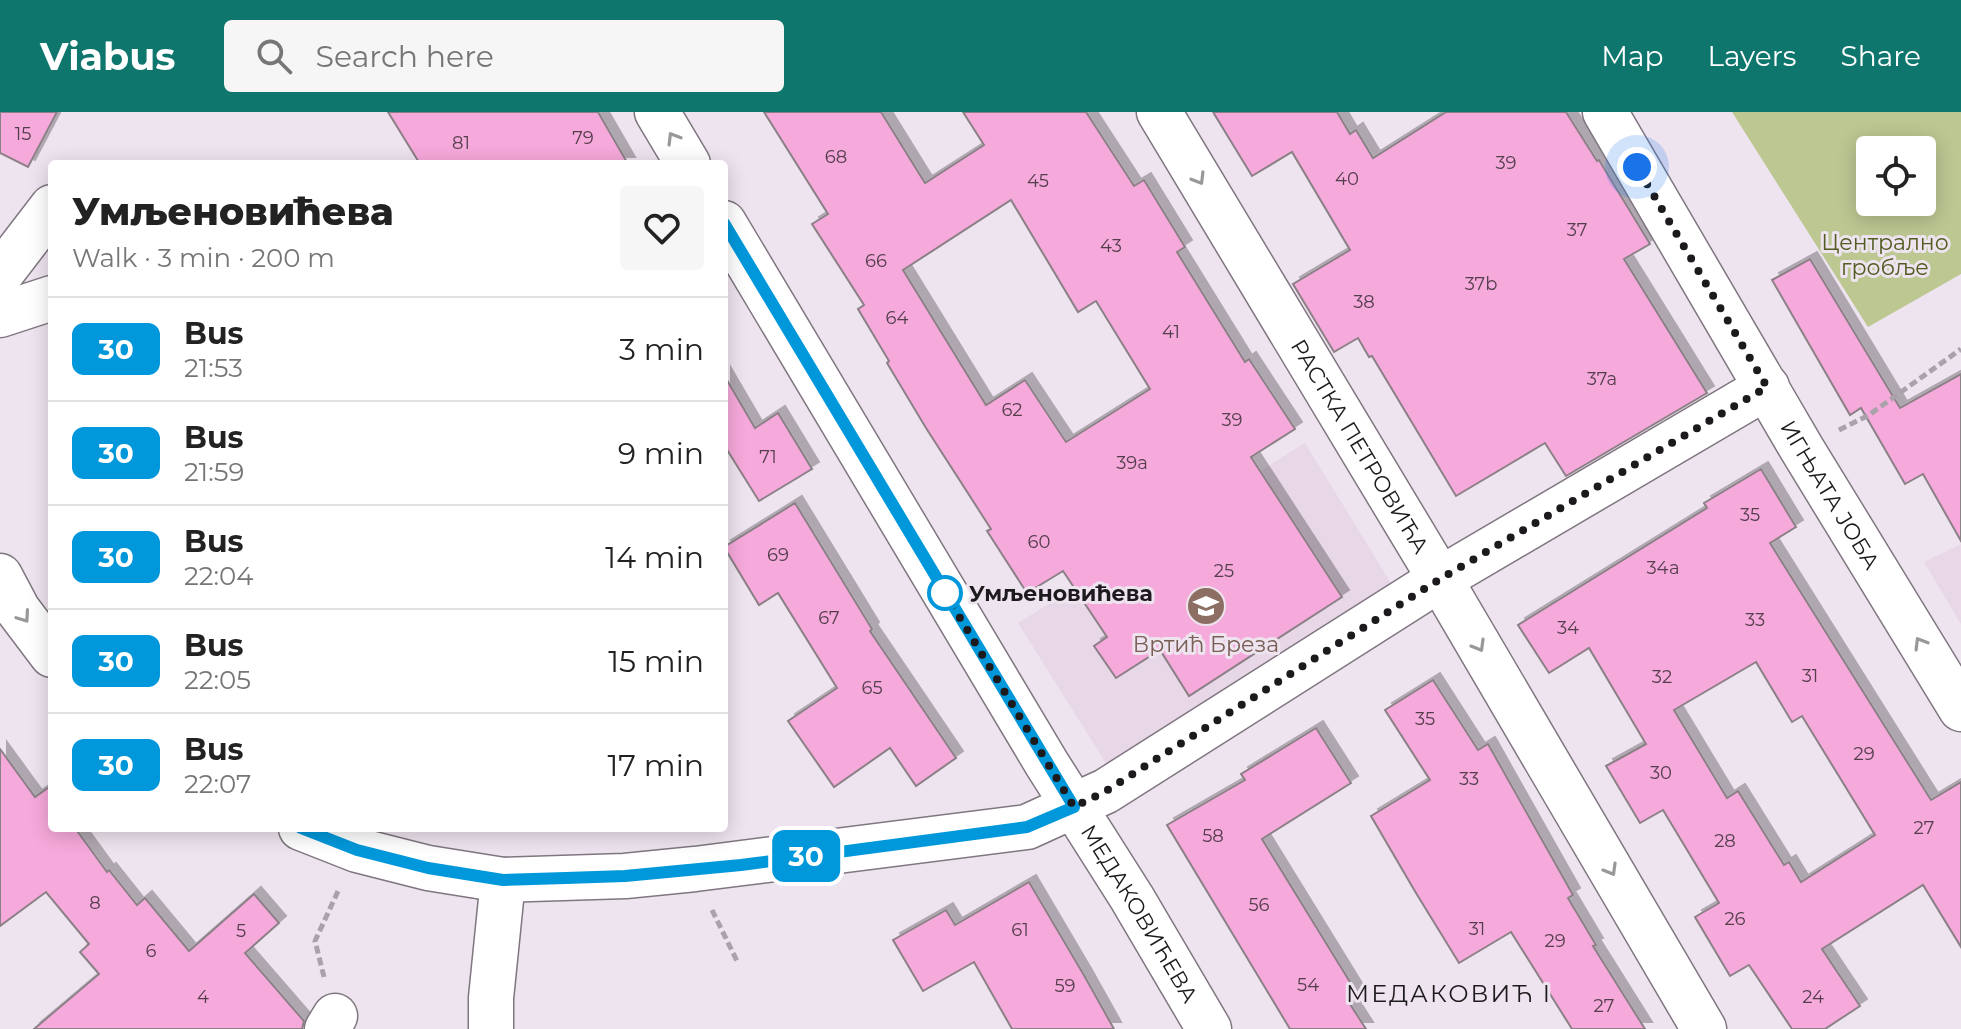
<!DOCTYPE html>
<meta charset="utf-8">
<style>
:root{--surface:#fff;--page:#f6f6f6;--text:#222;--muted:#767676;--line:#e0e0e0;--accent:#0f766e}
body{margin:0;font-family:Montserrat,sans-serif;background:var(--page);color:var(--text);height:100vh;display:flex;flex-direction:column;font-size:30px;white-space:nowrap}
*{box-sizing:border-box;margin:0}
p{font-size:26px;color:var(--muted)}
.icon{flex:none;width:44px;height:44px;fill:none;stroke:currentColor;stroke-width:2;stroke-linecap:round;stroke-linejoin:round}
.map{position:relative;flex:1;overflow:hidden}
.side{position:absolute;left:48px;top:48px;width:680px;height:672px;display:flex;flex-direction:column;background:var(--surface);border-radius:8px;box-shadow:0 4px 20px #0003}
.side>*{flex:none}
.badge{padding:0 16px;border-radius:12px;font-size:28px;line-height:52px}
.tools{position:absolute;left:1856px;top:24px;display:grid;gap:16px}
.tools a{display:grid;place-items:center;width:80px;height:80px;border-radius:8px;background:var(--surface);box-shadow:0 4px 20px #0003;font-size:40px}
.you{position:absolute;width:40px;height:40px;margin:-20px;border:6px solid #fff;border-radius:50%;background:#1a73e8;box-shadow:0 0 0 12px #1a73e833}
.map>.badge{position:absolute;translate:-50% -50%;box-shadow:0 0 0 4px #fff}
.round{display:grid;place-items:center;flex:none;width:84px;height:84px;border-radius:8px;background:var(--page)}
.headline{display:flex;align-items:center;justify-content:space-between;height:136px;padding:0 24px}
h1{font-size:38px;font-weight:800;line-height:60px}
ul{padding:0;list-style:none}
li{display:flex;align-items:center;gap:24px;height:104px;padding:0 24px;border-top:2px solid var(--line)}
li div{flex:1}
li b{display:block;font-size:30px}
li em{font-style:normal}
li .badge{min-width:88px;font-weight:700;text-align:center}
header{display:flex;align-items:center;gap:48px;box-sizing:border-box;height:112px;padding:0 40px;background:var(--accent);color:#fff}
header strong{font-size:38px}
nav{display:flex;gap:44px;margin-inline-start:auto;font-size:28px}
.search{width:560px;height:72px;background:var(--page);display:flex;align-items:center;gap:20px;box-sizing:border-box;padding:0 28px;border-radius:8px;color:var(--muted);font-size:30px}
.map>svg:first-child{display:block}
.built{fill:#e7d7e7}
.green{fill:#bcc792;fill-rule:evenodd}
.building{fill:#f6a9db;stroke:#8c8087;stroke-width:2;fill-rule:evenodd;filter:url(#shadow)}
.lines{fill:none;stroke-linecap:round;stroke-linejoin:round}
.minor-casing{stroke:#7f7680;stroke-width:47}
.path{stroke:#aaa2aa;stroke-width:5;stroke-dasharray:8 4;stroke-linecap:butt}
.minor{stroke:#fff;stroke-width:44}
.oneway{stroke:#999899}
.line-casing{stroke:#fff;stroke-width:18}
.line{stroke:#0098da;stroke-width:12}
.walk{stroke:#1d1a1d;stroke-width:8;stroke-dasharray:0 14.4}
.stop-dot{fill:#fff;stroke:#0098da;stroke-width:4}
.labels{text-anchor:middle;stroke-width:6;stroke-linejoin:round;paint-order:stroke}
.number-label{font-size:18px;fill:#533e4c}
.park-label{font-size:22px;fill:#535c20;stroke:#eee4ef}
.street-label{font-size:22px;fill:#1d1a1d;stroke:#eee4ef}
.stop-label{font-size:22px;font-weight:bold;fill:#1d1a1d;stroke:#eee4ef;text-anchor:start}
.education-label{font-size:22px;fill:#785e54;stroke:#eee4ef}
.neighbourhood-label{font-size:24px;letter-spacing:2px;fill:#1d1a1d;stroke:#eee4ef}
</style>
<header>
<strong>Viabus</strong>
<div class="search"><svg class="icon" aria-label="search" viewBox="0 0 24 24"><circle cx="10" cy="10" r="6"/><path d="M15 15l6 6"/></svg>Search here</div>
<nav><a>Map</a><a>Layers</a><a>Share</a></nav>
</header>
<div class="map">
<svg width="1961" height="917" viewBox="0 0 1961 917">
<defs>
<filter id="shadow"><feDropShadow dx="7" dy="-7" stdDeviation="0" flood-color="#0004"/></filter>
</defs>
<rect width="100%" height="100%" fill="#eee4ef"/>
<g class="built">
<path d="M1305,331L1394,476L1111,659L1018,511Z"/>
<path d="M1961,432V512L1924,450Z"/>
</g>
<path class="green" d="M1732,0H1961V162L1868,215ZM1870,38H1922V90H1870Z"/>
<g class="building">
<path d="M0,0H57L28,55L0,41Z"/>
<path d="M388,0H598L628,52H420Z"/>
<path d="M764,0H881L925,71L984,33L963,0H1086L1134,74L1144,68L1185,135L1177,140L1245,250L1249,247L1295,317L1251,345L1342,485L1189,584L1160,538L1116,566L1094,534L1107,525L1063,459L1027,481L987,419L991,417L926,316L887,251L889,249L858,197L864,193L812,112L828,102ZM1011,88L1078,200L1096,189L1150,277L1066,330L1025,268L986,293L903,158Z"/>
<path d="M1213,0H1337L1350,22L1356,18L1373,46L1446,0H1566L1597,49L1599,48L1650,132L1624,147L1707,281L1566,364L1545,331L1456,384L1372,244L1369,245L1358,226L1334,240L1293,172L1350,138L1292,40L1252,64Z"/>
<path d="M1810,147L1900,296L1961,262V429L1923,362L1905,372L1861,296L1850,303L1772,168Z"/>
<path d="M724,263L755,316L778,301L812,357L759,389L724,333Z"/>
<path d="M1761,357L1796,415L1770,431L1931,688L1961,670V835L1923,773L1822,837L1860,894L1825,917H1792L1749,853L1730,864L1695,805L1719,791L1663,698L1640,711L1606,654L1646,632L1589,536L1549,561L1518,513L1707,396L1704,391ZM1756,550L1792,610L1802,604L1875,723L1801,770L1789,750L1784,753L1738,679L1727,686L1674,598Z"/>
<path d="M795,391L872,517L870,519L956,646L916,674L890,636L834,675L788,609L837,576L778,481L759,493L724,435Z"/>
<path d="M1433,568L1478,638L1488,632L1573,783L1568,786L1596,833L1593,834L1645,917H1572L1511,820L1459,851L1416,781L1371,704L1430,668L1385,598Z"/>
<path d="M1316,616L1351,671L1262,727L1358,883L1348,889L1366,917H1290L1167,713L1245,668L1241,662Z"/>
<path d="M0,637L35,685L52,673V716H75L107,760L109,758L137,793L145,786L189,839L254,782L279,811L245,841L304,909L302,917H34L99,862L80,840L89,832L46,780L0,814Z"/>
<path d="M1029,770L1085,865L1114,917H1012L974,850L923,879L893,828L946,798L955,813Z"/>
</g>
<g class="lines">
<g class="minor-casing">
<g id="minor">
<path d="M657,0L688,52"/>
<path id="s1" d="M1159,0L1440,467L1704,917"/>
<path id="s2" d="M1605,0L1802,337L1961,597"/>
<path id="s3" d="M724,111L1047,652L1132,786L1209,917"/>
<path d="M0,163L52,95"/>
<path d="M0,203L52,186"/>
<path d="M0,464L18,498L52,543"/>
<path d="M301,716L357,738L428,756L503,768L625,764L695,757L1027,715L1106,679L1440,467L1767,275"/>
<path d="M327,917L335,904"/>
<path d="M491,917V886L503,768"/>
</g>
</g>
<g class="path">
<path d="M1839,318L1869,303L1961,237"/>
<path d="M712,798L738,851"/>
<path d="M324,865L315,829L339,777"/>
</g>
<use href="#minor" class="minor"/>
</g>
<defs><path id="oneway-chevron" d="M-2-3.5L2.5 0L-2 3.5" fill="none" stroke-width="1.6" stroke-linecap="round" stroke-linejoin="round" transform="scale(2)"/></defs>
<g class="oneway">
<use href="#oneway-chevron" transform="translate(673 26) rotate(-121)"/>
<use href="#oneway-chevron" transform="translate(1199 67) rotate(59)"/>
<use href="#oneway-chevron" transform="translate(24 505) rotate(55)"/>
<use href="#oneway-chevron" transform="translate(1920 531) rotate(-121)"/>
<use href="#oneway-chevron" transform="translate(1479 534) rotate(60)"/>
<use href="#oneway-chevron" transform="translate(1611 758) rotate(60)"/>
</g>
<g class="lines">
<g class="line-casing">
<path id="line" d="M301,716L357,738L428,756L503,768L566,766L625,764L741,753L1027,715L1074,695L724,111"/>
</g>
<use href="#line" class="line"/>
<path class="walk" d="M945,481L1074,695L1106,679L1440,467L1767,275L1637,55"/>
</g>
<defs>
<g id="school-disc" transform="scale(2)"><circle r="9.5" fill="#8d6e63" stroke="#eee4ef"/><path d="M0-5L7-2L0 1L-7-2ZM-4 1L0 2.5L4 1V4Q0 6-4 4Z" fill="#fff"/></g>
</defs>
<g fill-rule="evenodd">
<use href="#school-disc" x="1206" y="494"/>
</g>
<circle class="stop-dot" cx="945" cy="481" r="16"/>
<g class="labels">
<g class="number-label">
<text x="23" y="28">15</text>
<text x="583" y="32">79</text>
<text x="461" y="37">81</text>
<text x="836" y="51">68</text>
<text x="1506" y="57">39</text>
<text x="1347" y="73">40</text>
<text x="1038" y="75">45</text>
<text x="1577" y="124">37</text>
<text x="1111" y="140">43</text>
<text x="876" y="155">66</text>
<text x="1481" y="178">37b</text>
<text x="1364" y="196">38</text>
<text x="897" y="212">64</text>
<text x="1171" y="226">41</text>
<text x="1602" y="273">37a</text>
<text x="1012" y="304">62</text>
<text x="1232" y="314">39</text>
<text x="768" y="351">71</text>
<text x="1132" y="357">39a</text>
<text x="1750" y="409">35</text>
<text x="1039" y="436">60</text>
<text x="778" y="449">69</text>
<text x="1663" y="462">34a</text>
<text x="1224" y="465">25</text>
<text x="829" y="512">67</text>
<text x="1755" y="514">33</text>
<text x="1568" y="522">34</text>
<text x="1810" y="570">31</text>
<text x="1662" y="571">32</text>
<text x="872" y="582">65</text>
<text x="1425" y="613">35</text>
<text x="1864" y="648">29</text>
<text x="1661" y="667">30</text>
<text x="1469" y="673">33</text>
<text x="1924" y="722">27</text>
<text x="1213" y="730">58</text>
<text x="1725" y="735">28</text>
<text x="95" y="797">8</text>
<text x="1259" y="799">56</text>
<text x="1735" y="813">26</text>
<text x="1477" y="823">31</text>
<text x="1020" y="824">61</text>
<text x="241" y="825">5</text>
<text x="1555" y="835">29</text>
<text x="151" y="845">6</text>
<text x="1308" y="879">54</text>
<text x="1065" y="880">59</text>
<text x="203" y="891">4</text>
<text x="1813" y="891">24</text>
<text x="1604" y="900">27</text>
</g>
<g class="park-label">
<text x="1885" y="138">Централно<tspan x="1885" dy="25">гробље</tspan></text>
</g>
<g class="street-label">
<text dy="8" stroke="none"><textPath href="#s1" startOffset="390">РАСТКА ПЕТРОВИЋА</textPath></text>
<text dy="8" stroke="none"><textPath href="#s2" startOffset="444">ИГЊАТА ЈОБА</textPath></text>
<text dy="8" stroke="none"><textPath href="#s3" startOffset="806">МЕДАКОВИЋЕВА</textPath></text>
</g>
<g class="stop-label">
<text x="969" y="489">Умљеновићева</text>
</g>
<g class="education-label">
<text x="1206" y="540">Вртић Бреза</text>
</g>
<g class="neighbourhood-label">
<text x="1449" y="890">МЕДАКОВИЋ I</text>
</g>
</g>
</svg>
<div class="tools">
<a><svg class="icon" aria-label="locate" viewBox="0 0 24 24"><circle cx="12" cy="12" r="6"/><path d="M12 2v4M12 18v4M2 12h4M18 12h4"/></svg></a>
</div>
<div class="you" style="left:1637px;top:55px"></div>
<b class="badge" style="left:806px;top:744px;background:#0098da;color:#fff">30</b>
<section class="side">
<div class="headline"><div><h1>Умљеновићева</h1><p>Walk · 3 min · 200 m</p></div><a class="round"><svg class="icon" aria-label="heart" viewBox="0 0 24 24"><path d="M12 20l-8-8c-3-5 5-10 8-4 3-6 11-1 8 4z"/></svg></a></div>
<ul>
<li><span class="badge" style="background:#0098da;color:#fff">30</span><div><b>Bus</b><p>21:53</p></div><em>3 min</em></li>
<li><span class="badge" style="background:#0098da;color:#fff">30</span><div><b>Bus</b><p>21:59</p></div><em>9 min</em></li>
<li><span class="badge" style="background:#0098da;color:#fff">30</span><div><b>Bus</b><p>22:04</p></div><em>14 min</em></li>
<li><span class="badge" style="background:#0098da;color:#fff">30</span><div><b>Bus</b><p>22:05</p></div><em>15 min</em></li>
<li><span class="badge" style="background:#0098da;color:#fff">30</span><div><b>Bus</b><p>22:07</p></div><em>17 min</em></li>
</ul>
</section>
</div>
